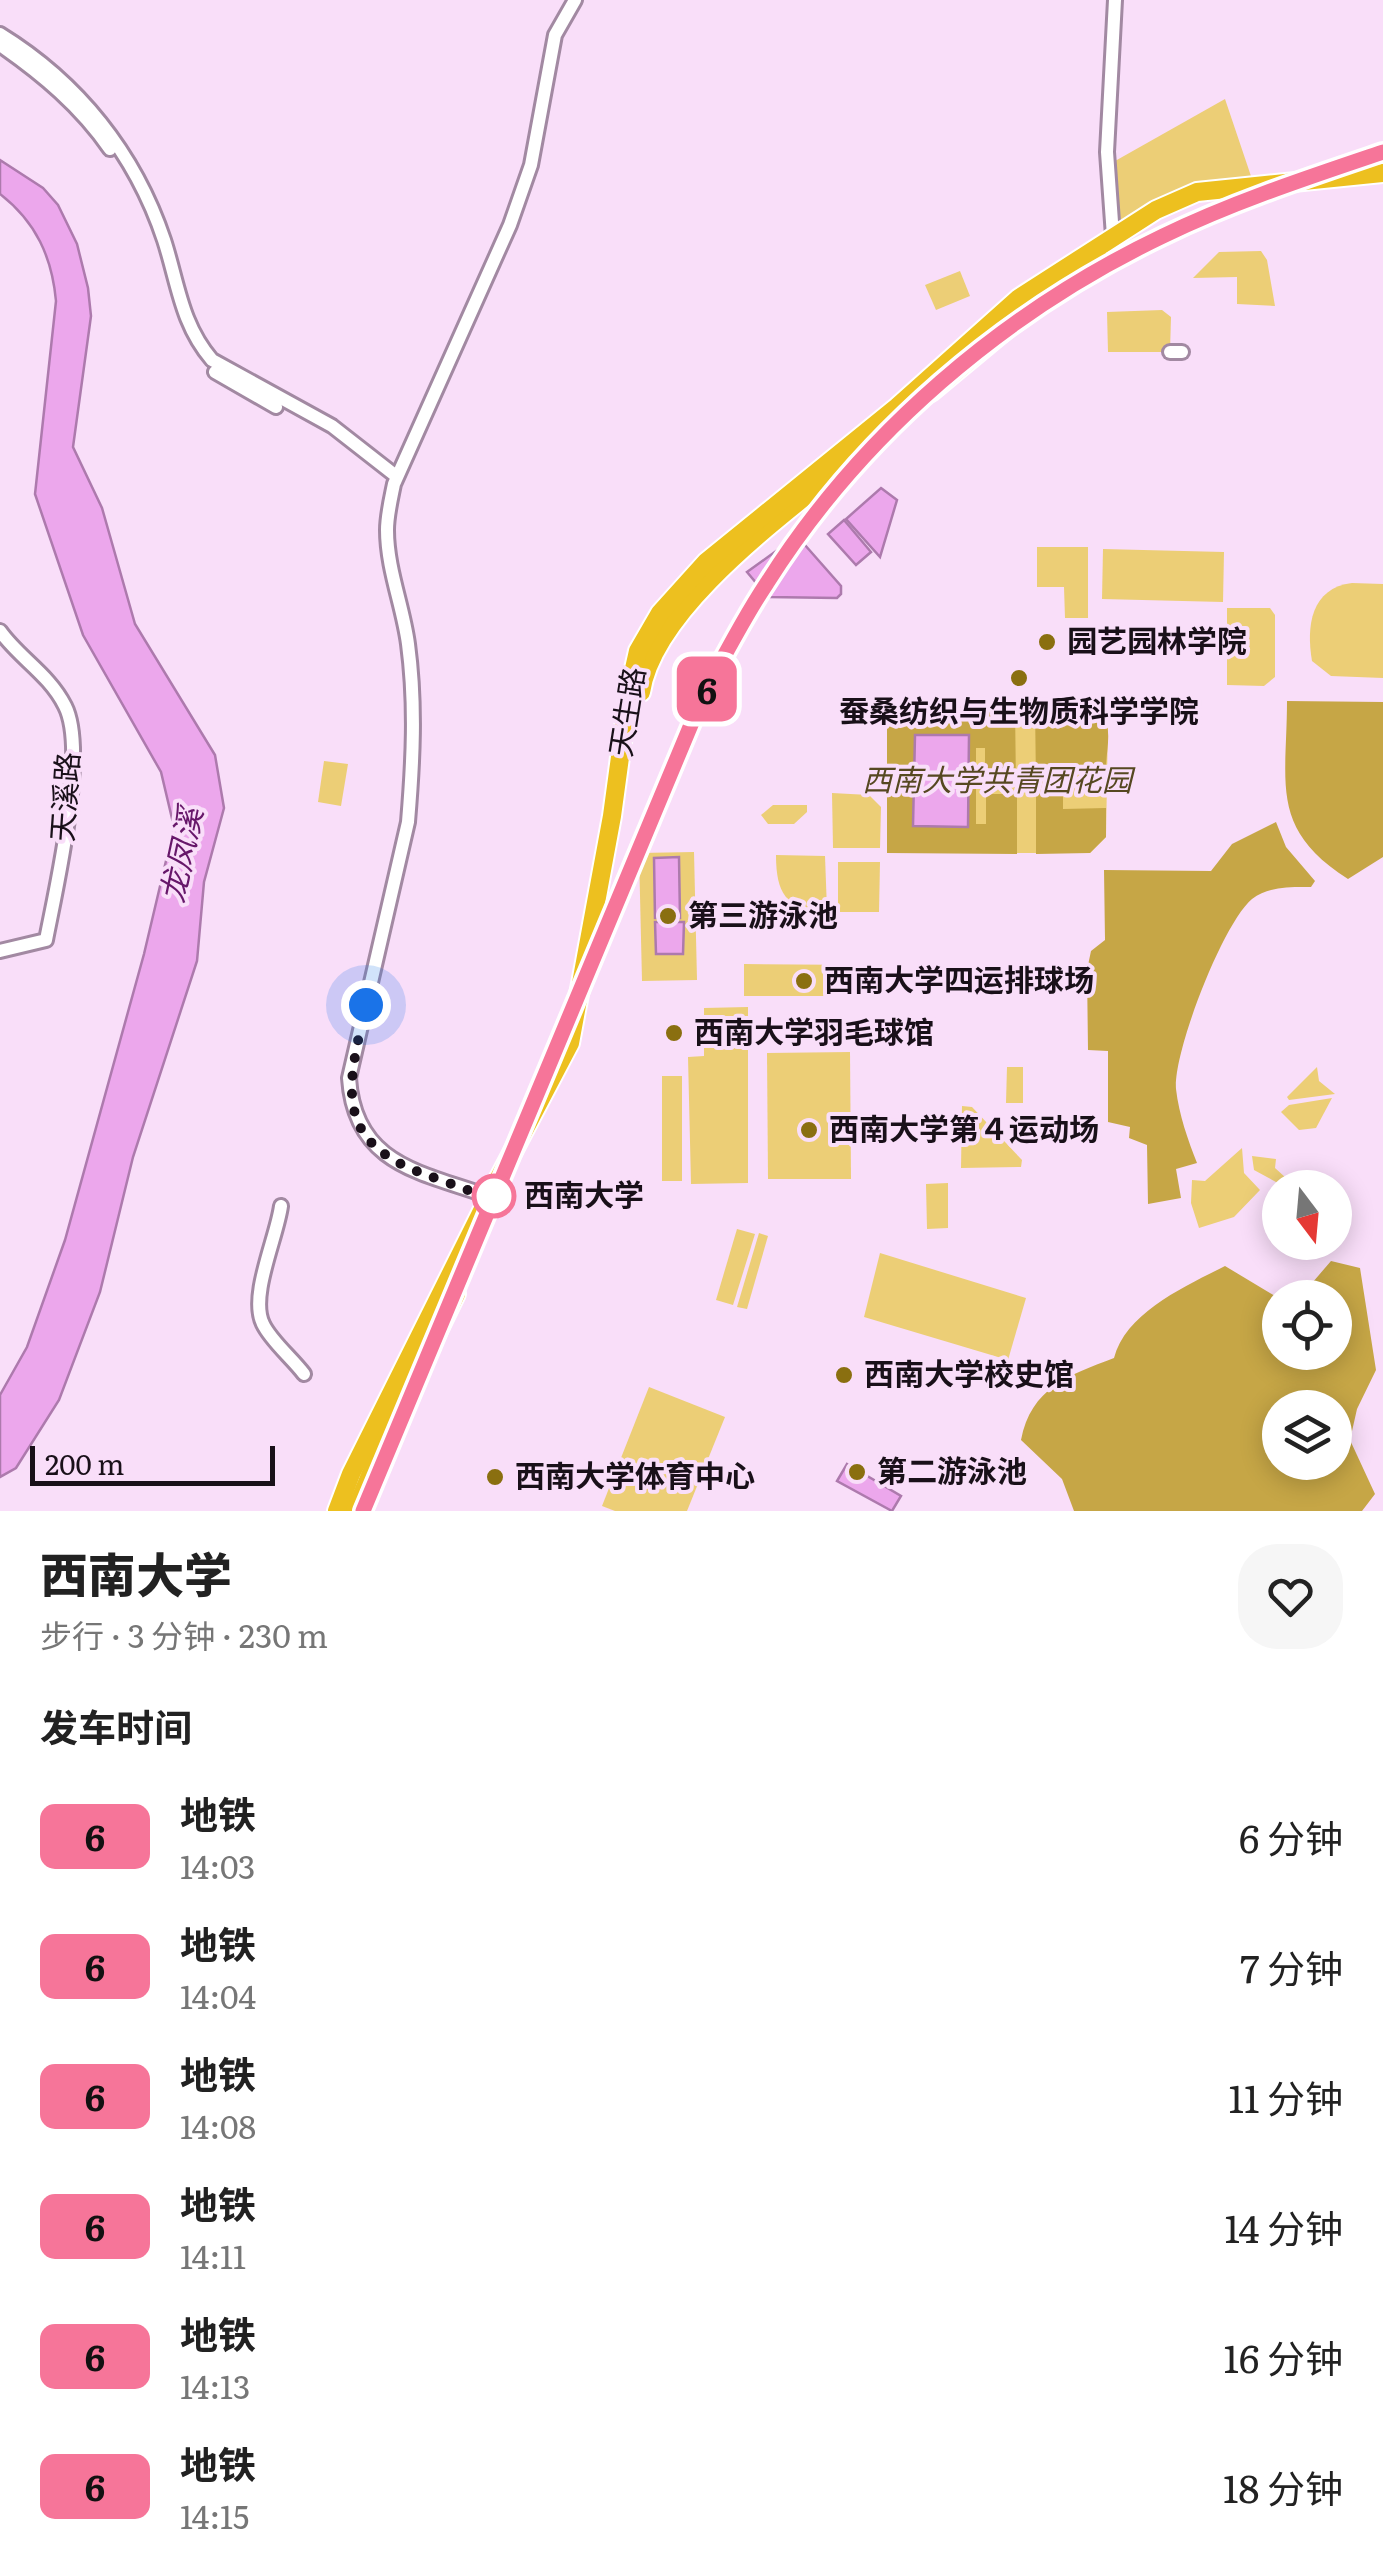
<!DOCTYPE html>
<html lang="zh">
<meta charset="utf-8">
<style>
:root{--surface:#fff;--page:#f6f6f6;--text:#222;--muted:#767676}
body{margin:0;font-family:Literata,"Noto Sans SC",serif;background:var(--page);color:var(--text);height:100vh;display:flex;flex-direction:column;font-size:38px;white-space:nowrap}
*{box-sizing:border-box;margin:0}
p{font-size:32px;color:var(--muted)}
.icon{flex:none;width:55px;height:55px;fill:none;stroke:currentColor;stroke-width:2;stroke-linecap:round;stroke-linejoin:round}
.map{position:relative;height:1511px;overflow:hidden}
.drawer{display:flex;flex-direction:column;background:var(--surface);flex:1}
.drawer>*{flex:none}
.badge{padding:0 20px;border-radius:15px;font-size:35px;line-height:65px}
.needle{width:65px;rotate:164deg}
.buttons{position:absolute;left:1262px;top:1170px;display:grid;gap:20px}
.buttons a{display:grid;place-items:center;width:90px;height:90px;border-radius:50%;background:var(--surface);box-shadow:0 5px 25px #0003;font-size:50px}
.scale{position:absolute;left:30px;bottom:25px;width:245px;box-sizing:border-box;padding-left:10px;border:5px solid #191019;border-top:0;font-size:28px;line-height:35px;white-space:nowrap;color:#191019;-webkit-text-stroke:8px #f9def9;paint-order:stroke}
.you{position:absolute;width:50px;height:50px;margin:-25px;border:8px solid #fff;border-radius:50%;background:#1a73e8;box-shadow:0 0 0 15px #1a73e833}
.map>.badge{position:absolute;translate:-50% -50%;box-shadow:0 0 0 5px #fff}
h2{padding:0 40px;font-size:38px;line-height:90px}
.round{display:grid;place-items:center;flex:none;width:105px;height:105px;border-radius:40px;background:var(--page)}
.summary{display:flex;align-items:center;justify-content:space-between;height:170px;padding:0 40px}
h1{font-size:48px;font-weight:800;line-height:75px}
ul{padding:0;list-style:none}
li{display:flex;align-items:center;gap:30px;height:130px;padding:0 40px}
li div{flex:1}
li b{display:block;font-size:38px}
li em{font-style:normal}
li .badge{min-width:110px;font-weight:700;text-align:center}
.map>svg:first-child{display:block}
.green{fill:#ecce76}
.forest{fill:#c6a646;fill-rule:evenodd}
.water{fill:#eca7ec;stroke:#ad7aad;stroke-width:2.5}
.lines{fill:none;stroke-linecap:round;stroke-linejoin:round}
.minor-casing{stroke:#a289a2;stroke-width:18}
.highway-casing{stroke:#fff;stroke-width:22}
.minor{stroke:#fff;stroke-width:12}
.highway{stroke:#edc01f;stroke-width:18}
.line-casing{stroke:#fff;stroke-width:22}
.line{stroke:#f67599;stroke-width:15}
.walk{stroke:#191019;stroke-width:10;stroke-dasharray:0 18}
.poi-dot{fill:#8a6f10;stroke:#f9def9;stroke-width:4}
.stop-dot{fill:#fff;stroke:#f67599;stroke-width:5}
.labels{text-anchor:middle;stroke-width:8;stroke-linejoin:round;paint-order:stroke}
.poi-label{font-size:30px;font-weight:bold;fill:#191019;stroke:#f9def9;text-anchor:start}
.street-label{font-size:30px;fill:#191019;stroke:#f9def9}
.park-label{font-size:30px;font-style:italic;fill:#564821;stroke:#f9def9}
.stop-label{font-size:30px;font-weight:bold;fill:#191019;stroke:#f9def9;text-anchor:start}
.water-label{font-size:32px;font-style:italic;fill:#67176a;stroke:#f9def9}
</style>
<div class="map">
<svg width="1383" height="1511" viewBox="0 0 1383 1511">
<rect width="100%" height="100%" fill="#f9def9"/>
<g class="green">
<path d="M1225,99L1254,185L1223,187L1113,236L1108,165Z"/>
<path d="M1261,251L1267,260L1275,306L1237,304V277L1193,278L1219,252Z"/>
<path d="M960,271L970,296L936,310L925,285Z"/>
<path d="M1162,310L1171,317L1170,352H1108L1107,312Z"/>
<path d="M1037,547H1088V618H1065L1064,587H1037Z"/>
<path d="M1103,549L1224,552L1223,602L1102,599Z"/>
<path d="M1352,583L1383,584V678L1331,676L1312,661C1306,626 1311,588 1352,583Z"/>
<path d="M1227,608H1270L1275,615V677L1264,686L1227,685Z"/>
<path d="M1089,706L1102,711L1108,723L1106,837L1090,853H887V707Z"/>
<path d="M324,761L348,764L341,806L318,802Z"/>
<path d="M832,793L869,795L881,807L880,848H833Z"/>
<path d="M773,805H807V812L794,824H768L761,815Z"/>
<path d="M694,852L697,980L642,981L639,853Z"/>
<path d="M776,855L825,856L827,910C786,911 776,893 776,855Z"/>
<path d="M838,862H880L879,912H838Z"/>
<path d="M744,964L865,965L864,996H744Z"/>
<path d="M748,1007V1183L691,1184L688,1057L704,1056V1008Z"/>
<path d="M850,1052L851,1179H768L767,1053Z"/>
<path d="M1007,1067H1023V1103H1006Z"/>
<path d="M1317,1067L1319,1081L1335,1094L1289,1100L1287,1097Z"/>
<rect x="662" y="1076" width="20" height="105"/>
<path d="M1332,1098L1316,1128L1299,1130L1281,1112L1289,1105Z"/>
<path d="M962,1106L972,1107L1022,1160L1021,1167L961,1168Z"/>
<path d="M1242,1148L1244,1173L1260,1190L1234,1217L1199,1228L1191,1203L1192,1180L1205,1181Z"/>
<path d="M1252,1156L1276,1159L1275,1168L1296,1187H1285L1254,1170Z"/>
<path d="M948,1183V1228L927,1229L926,1184Z"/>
<path d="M737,1229L755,1234L733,1305L716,1300Z"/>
<path d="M759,1233L768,1236L747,1309L737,1307Z"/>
<path d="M880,1253L1026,1298L1008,1360L864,1317Z"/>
<path d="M649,1387L725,1417L687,1511H615L602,1506Z"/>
</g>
<g class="forest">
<path d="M1287,701L1383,702V857L1348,879C1269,828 1287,784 1287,701Z"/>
<path d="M1089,706C1116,716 1107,742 1106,766L1064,767V782L1036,783L1035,707Z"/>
<path d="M887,707H1015L1016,786H985V748H976V824H986V794H1017V854L887,853ZM913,766L967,826H914Z"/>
<path d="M1063,792V809L1106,808V837L1090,853L1036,854V793Z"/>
<path d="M1276,822L1286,847L1315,881L1311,887C1291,887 1269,886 1252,899C1223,923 1173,1052 1176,1089C1179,1115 1188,1140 1197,1163L1176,1169L1181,1198L1148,1204L1147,1145L1129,1138L1130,1127L1108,1122V1051L1088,1050L1087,970L1091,951L1105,940L1104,870L1211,871L1232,844Z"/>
<path d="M1331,1261L1360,1268L1376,1370L1357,1409L1350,1440L1375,1494L1362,1511H1074L1062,1479L1021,1440C1031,1388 1069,1375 1114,1358C1126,1312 1186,1286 1225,1266L1280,1299V1352H1335V1298L1300,1297ZM1280,1408H1335V1462H1280Z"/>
</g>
<g class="water">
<path d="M0,160L43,188L58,205L77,244L88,288L91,316L73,447L102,508L135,624L215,755L224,808L204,882L197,961L133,1157L100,1292L59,1400L16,1468L0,1477V1395L27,1347L65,1240L144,954L174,827L161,772L83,635L35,494L56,301C52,257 36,222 0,194Z"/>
<path d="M881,488L897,500L880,557L846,519Z"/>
<path d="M844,520L871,552L856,565L828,534Z"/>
<path d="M797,536L841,586V594L837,598L768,597L747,572Z"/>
<path d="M915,735H969L968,827L913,826Z"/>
<path d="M679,857L680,918H655L654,858Z"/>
<path d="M655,922H684L683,954H656Z"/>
<path d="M847,1464L901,1496L892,1511L837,1481Z"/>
</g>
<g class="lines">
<g class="minor-casing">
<g id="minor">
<path d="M0,34C78,82 135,153 164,240C178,283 181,324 212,360L332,426L396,476"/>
<path d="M0,45C43,75 80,106 110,149"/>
<path d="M1113,236L1107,152L1115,0"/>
<path d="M1170,352H1182"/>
<path d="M215,372L276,407"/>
<path d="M0,631C19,658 49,674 65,706C88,751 56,888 46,940L0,951"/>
<path d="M501,1201C431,1173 355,1171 349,1078L408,822C413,762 416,704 408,644C403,606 387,569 387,530C387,515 391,499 394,484L510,225L531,165L555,35L575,0"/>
<path d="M281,1206C277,1237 249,1296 263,1324C271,1341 292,1358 304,1374"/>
</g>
</g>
<g class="highway-casing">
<g id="highway">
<path d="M931,392L1038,303L1098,258"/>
<path d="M641,692C655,602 798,505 866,447"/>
<path d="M337,1511L351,1474L489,1197L570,1043L612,816L629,691L638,651L660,613L706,562L897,407L1019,298L1156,210L1197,192L1383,173"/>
<path d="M355,1511L387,1435L456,1294"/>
</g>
</g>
<use href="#minor" class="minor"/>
<use href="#highway" class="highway"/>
</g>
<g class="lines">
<g class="line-casing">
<path id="line" d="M363,1511L703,696C723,658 743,619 767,583C861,434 1004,312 1163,236C1233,202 1309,177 1383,152"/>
</g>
<use href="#line" class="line"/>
<path class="walk" d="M366,1005C346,1092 332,1144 435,1178C454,1184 475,1195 494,1196"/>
</g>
<g class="poi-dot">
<circle cx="1047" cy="642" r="10"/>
<circle cx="1019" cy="678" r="10"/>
<circle cx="668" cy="916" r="10"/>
<circle cx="804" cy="981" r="10"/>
<circle cx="674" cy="1033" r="10"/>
<circle cx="809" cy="1130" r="10"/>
<circle cx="844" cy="1375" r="10"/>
<circle cx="857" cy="1472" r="10"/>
<circle cx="495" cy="1477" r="10"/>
</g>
<circle class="stop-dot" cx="494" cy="1196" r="20"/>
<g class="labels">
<g class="poi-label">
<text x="1067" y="652">园艺园林学院</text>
<text x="1019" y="722" text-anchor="middle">蚕桑纺织与生物质科学学院</text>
<text x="688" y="926">第三游泳池</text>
<text x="824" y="991">西南大学四运排球场</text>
<text x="694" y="1043">西南大学羽毛球馆</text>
<text x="829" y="1140">西南大学第４运动场</text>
<text x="864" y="1385">西南大学校史馆</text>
<text x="877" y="1482">第二游泳池</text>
<text x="515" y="1487">西南大学体育中心</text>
</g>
<g class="street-label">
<text transform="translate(628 712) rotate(-81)" y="10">天生路</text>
<text transform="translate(66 797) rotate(-86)" y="10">天溪路</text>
</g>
<g class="park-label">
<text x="997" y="791">西南大学共青团花园</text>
</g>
<g class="stop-label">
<text x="524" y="1206">西南大学</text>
</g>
<g class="water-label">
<text transform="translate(182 855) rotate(-78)" y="11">龙凤溪</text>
</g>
</g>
</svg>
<div class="buttons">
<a><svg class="needle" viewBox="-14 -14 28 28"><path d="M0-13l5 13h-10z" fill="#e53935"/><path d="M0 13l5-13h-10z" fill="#767676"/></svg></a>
<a><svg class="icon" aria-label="locate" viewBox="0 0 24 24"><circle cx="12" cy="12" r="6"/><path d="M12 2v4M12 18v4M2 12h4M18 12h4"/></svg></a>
<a><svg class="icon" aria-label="layers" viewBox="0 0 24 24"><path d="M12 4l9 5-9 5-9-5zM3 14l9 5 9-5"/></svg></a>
</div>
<div class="scale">200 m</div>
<div class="you" style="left:366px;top:1005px"></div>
<b class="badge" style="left:707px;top:689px;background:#f67599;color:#111">6</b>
</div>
<section class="drawer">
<div class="summary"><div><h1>西南大学</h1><p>步行 · 3 分钟 · 230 m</p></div><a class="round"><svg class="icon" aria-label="heart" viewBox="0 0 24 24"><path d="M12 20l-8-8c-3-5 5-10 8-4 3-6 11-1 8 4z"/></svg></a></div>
<h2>发车时间</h2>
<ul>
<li><span class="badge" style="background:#f67599;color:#111">6</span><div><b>地铁</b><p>14:03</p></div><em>6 分钟</em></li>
<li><span class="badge" style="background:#f67599;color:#111">6</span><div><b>地铁</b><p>14:04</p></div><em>7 分钟</em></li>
<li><span class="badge" style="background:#f67599;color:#111">6</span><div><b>地铁</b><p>14:08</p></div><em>11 分钟</em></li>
<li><span class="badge" style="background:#f67599;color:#111">6</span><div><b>地铁</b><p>14:11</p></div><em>14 分钟</em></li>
<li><span class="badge" style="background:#f67599;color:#111">6</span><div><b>地铁</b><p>14:13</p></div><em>16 分钟</em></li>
<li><span class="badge" style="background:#f67599;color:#111">6</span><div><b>地铁</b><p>14:15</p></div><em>18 分钟</em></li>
</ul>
</section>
